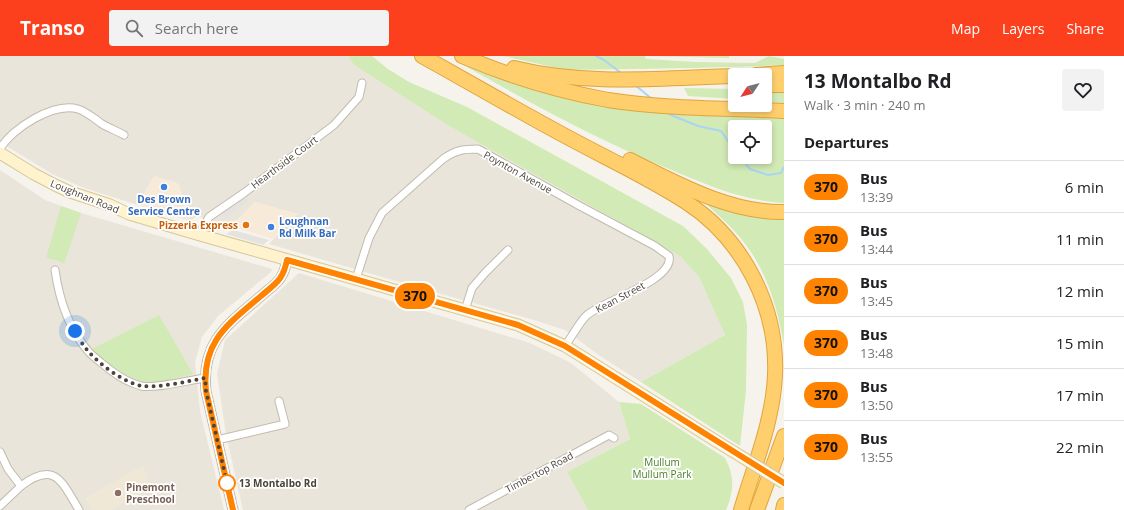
<!DOCTYPE html>
<meta charset="utf-8">
<style>
:root{--surface:#fff;--page:#f2f2f2;--text:#202124;--muted:#757577;--line:#e0e0e0;--accent:#fc3f1d}
body{margin:0;font-family:"Open Sans",sans-serif;background:var(--page);color:var(--text);height:100vh;display:flex;flex-direction:column;font-size:15px;white-space:nowrap}
*{box-sizing:border-box;margin:0}
p{font-size:13px;color:var(--muted)}
.icon{flex:none;width:22px;height:22px;fill:none;stroke:currentColor;stroke-width:2;stroke-linecap:round;stroke-linejoin:round}
.map{position:relative;flex:1;overflow:hidden}
.panel{display:flex;flex-direction:column;background:var(--surface);width:340px}
.panel>*{flex:none}
.badge{padding:0 8px;border-radius:13px;font-size:14px;line-height:26px}
.needle{width:26px;rotate:234deg}
.tools{position:absolute;left:728px;top:12px;display:grid;gap:8px}
.tools a{display:grid;place-items:center;width:44px;height:44px;border-radius:4px;background:var(--surface);box-shadow:0 2px 6px #0003;font-size:20px}
.you{position:absolute;width:20px;height:20px;margin:-10px;border:3px solid #fff;border-radius:50%;background:#1a73e8;box-shadow:0 0 0 6px #1a73e833}
.map>.badge{position:absolute;translate:-50% -50%;box-shadow:0 0 0 2px #fff}
h2{padding:0 20px;font-size:15px;line-height:36px}
.round{display:grid;place-items:center;flex:none;width:42px;height:42px;border-radius:4px;background:var(--page)}
.summary{display:flex;align-items:center;justify-content:space-between;height:68px;padding:0 20px}
h1{font-size:19px;font-weight:700;line-height:30px}
ul{padding:0;list-style:none}
li{display:flex;align-items:center;gap:12px;height:52px;padding:0 20px;border-top:1px solid var(--line)}
li div{flex:1}
li b{display:block;font-size:15px}
li em{font-style:normal}
li .badge{min-width:44px;font-weight:700;text-align:center}
header{display:flex;align-items:center;gap:24px;box-sizing:border-box;height:56px;padding:0 20px;background:var(--accent);color:#fff}
header strong{font-size:19px}
nav{display:flex;gap:22px;margin-inline-start:auto;font-size:14px}
.search{width:280px;height:36px;background:var(--page);display:flex;align-items:center;gap:10px;box-sizing:border-box;padding:0 14px;border-radius:4px;color:var(--muted);font-size:15px}
main{display:flex;flex:1;min-height:0}
.map>svg:first-child{display:block}
.residential{fill:#eae5da}
.commercial{fill:#f7ead8}
.education{fill:#efe8d6}
.green{fill:#d2eab5;fill-rule:evenodd}
.parking{fill:#e5e3e0}
.lines{fill:none;stroke-linecap:round;stroke-linejoin:round}
.stream{stroke:#a9d4f2;stroke-width:2}
.minor-casing{stroke:#c2bbae;stroke-width:9}
.tertiary-casing{stroke:#c2bbae;stroke-width:11}
.secondary-casing{stroke:#d6c79b;stroke-width:13}
.motorway-casing{stroke:#e0a43c;stroke-width:16}
.minor{stroke:#fff;stroke-width:7}
.tertiary{stroke:#fff;stroke-width:9}
.secondary{stroke:#fff3cd;stroke-width:11}
.motorway{stroke:#ffcf6e;stroke-width:14}
.secondary-bridge-casing{stroke:#d6c79b;stroke-width:13;stroke-linecap:butt}
.secondary-bridge{stroke:#fff3cd;stroke-width:11}
.line-casing{stroke:#fff;stroke-width:9}
.line{stroke:#ff8200;stroke-width:6}
.walk{stroke:#4b4439;stroke-width:4;stroke-dasharray:0 7.2}
.shop-dot{fill:#3f7fe0;stroke:#fff;stroke-width:1.5}
.food-dot{fill:#e8710a;stroke:#fff;stroke-width:1.5}
.stop-dot{fill:#fff;stroke:#ff8200;stroke-width:2}
.education-dot{fill:#8d6e63;stroke:#fff;stroke-width:1.5}
.labels{text-anchor:middle;stroke-width:3.5;stroke-linejoin:round;paint-order:stroke}
.street-label{font-size:10px;fill:#4b4439;stroke:#fff}
.shop-label{font-size:10px;font-weight:bold;fill:#366cbe;stroke:#fff}
.food-label{font-size:10px;font-weight:bold;fill:#c56008;stroke:#fff;text-anchor:end}
.park-label{font-size:10px;fill:#4a7f2a;stroke:#fff}
.stop-label{font-size:10px;font-weight:bold;fill:#4b4439;stroke:#fff;text-anchor:start}
.education-label{font-size:10px;font-weight:bold;fill:#785e54;stroke:#fff;text-anchor:start}
</style>
<header>
<strong>Transo</strong>
<div class="search"><svg class="icon" aria-label="search" viewBox="0 0 24 24"><circle cx="10" cy="10" r="6"/><path d="M15 15l6 6"/></svg>Search here</div>
<nav><a>Map</a><a>Layers</a><a>Share</a></nav>
</header>
<main>
<div class="map">
<svg width="784" height="454" viewBox="0 0 784 454">
<rect width="100%" height="100%" fill="#f6f3ec"/>
<g class="residential">
<path d="M0,0H348L354,9L449,70L680,200L699,221L725,279L641,326L600,300L565,274L534,264L420,232L269,188L297,158L255,146L231,170L197,160L190,165L179,129L154,120L138,149L84,132L52,118L0,86Z"/>
<path d="M0,114L45,144L81,157L272,213L271,216L218,260L202,281L195,306L200,355L224,454H0Z"/>
<path d="M299,217L530,287L571,307L619,346L630,383L567,416L588,454H243L226,378L217,318L225,284Z"/>
</g>
<g class="commercial">
<path d="M154,120L176,126L179,129L190,165L138,149Z"/>
<path d="M255,146L298,158L273,183L231,170Z"/>
</g>
<path class="education" d="M143,409L150,431L111,454H92L85,442Z"/>
<g class="green">
<path d="M348,0H372L388,13L409,26L467,51L683,170L707,193L731,222L743,246L747,269L746,334L740,390L641,326L725,279L699,221L680,200L449,70L354,9Z"/>
<path d="M503,0H645L646,3L695,6L755,7L769,0L784,3V9L695,12L566,14Z"/>
<path d="M652,0H729V2Z"/>
<path d="M458,6L524,30L576,45L631,53L784,61V147C741,144 713,131 674,115C601,86 527,45 458,6ZM735,71H765V101H735Z"/>
<path d="M684,32L735,33V43L688,40Z"/>
<path d="M784,32V47L765,46V33Z"/>
<path d="M704,146L784,162V289C778,255 769,222 749,193C737,175 720,161 704,146Z"/>
<path d="M61,150L81,157L64,208L56,204L46,202Z"/>
<path d="M159,259L193,318C175,322 153,331 135,323C128,320 122,316 116,312C107,306 99,301 92,293Z"/>
<path d="M619,346L641,348L725,402C735,420 734,436 726,454H588L567,416L630,383Z"/>
</g>
<g class="parking">
<path d="M246,141L249,145L224,163L221,158Z"/>
<path d="M233,174L269,184L263,189L226,178Z"/>
</g>
<g class="lines">
<g class="stream">
<path d="M596,0L604,4L621,17"/>
<path d="M635,29L652,43"/>
<path d="M667,56L671,59L698,70L721,75L735,95"/>
<path d="M740,101L750,113L768,119L781,117L784,111"/>
</g>
<g class="minor-casing">
<g id="minor">
<path d="M0,93C12,72 54,46 78,53C87,56 95,63 102,68C109,72 117,75 124,79"/>
<path d="M200,179L202,173L209,161L244,137L334,69L359,41L362,27"/>
<path d="M55,214C59,242 69,273 88,295C94,302 102,307 109,313C118,320 130,327 141,330C155,333 190,324 205,322"/>
<path d="M356,223L369,182L382,157L443,103C456,94 463,93 478,93L578,149L655,190L669,200C675,225 601,245 586,260C579,267 571,282 565,290"/>
<path d="M465,254L472,232L485,217L508,194"/>
<path d="M217,384L285,368L279,345"/>
<path d="M0,396L8,413L21,430C55,404 62,426 79,454"/>
<path d="M0,450L21,430"/>
<path d="M469,454L609,379L614,382"/>
</g>
</g>
<g class="tertiary-casing">
<path id="tertiary" d="M233,454L206,335C201,286 227,269 261,240C276,227 283,225 287,204"/>
</g>
<g class="secondary-casing">
<path id="secondary" d="M0,97L34,118L55,129L70,136L110,149L129,158L200,179L518,269L565,290L581,300L716,385"/>
</g>
<g class="motorway-casing">
<g id="motorway">
<path d="M422,0C471,27 520,56 569,82C608,103 649,122 686,146C743,183 778,251 775,319C773,366 754,410 741,454"/>
<path d="M462,0C509,20 558,35 608,44C666,53 726,52 784,55"/>
<path d="M514,12C586,30 662,22 735,20"/>
<path d="M756,19L784,17"/>
<path d="M765,29H784"/>
<path d="M630,104C678,128 730,157 784,156"/>
<path d="M757,454L784,380"/>
<path d="M783,454L784,449"/>
</g>
</g>
<use href="#minor" class="minor"/>
<use href="#tertiary" class="tertiary"/>
<use href="#secondary" class="secondary"/>
<use href="#motorway" class="motorway"/>
<g class="secondary-bridge-casing">
<path id="secondary-bridge" d="M716,385L784,427"/>
</g>
<use href="#secondary-bridge" class="secondary-bridge"/>
</g>
<g class="lines">
<g class="line-casing">
<path id="line" d="M233,454L206,335C201,286 227,269 261,240C276,227 283,224 287,204L518,269L565,290L581,300L784,427"/>
</g>
<use href="#line" class="line"/>
<path class="walk" d="M75,275C79,282 83,290 89,296C100,309 126,328 143,330C160,332 188,325 205,322L206,335L227,427"/>
</g>
<g class="shop-dot">
<circle cx="164" cy="131" r="4"/>
<circle cx="271" cy="171" r="4"/>
</g>
<circle class="food-dot" cx="246" cy="169" r="4"/>
<circle class="stop-dot" cx="227" cy="427" r="8"/>
<circle class="education-dot" cx="118" cy="437" r="4"/>
<g class="labels">
<g class="street-label">
<text transform="translate(284 106) rotate(-37)" y="4">Hearthside Court</text>
<text transform="translate(518 116) rotate(29)" y="4">Poynton Avenue</text>
<text transform="translate(85 140) rotate(22)" y="4">Loughnan Road</text>
<text transform="translate(620 241) rotate(-28)" y="4">Kean Street</text>
<text transform="translate(539 416) rotate(-28)" y="4">Timbertop Road</text>
</g>
<g class="shop-label">
<text x="164" y="147">Des Brown<tspan x="164" dy="12">Service Centre</tspan></text>
<text x="279" y="169" text-anchor="start">Loughnan<tspan x="279" dy="12">Rd Milk Bar</tspan></text>
</g>
<g class="food-label">
<text x="238" y="173">Pizzeria Express</text>
</g>
<g class="park-label">
<text x="662" y="410">Mullum<tspan x="662" dy="12">Mullum Park</tspan></text>
</g>
<g class="stop-label">
<text x="239" y="431">13 Montalbo Rd</text>
</g>
<g class="education-label">
<text x="126" y="435">Pinemont<tspan x="126" dy="12">Preschool</tspan></text>
</g>
</g>
</svg>
<div class="tools">
<a><svg class="needle" viewBox="-14 -14 28 28"><path d="M0-13l5 13h-10z" fill="#e53935"/><path d="M0 13l5-13h-10z" fill="#757577"/></svg></a>
<a><svg class="icon" aria-label="locate" viewBox="0 0 24 24"><circle cx="12" cy="12" r="6"/><path d="M12 2v4M12 18v4M2 12h4M18 12h4"/></svg></a>
</div>
<div class="you" style="left:75px;top:275px"></div>
<b class="badge" style="left:415px;top:240px;background:#ff8200;color:#111">370</b>
</div>
<section class="panel">
<div class="summary"><div><h1>13 Montalbo Rd</h1><p>Walk · 3 min · 240 m</p></div><a class="round"><svg class="icon" aria-label="heart" viewBox="0 0 24 24"><path d="M12 20l-8-8c-3-5 5-10 8-4 3-6 11-1 8 4z"/></svg></a></div>
<h2>Departures</h2>
<ul>
<li><span class="badge" style="background:#ff8200;color:#111">370</span><div><b>Bus</b><p>13:39</p></div><em>6 min</em></li>
<li><span class="badge" style="background:#ff8200;color:#111">370</span><div><b>Bus</b><p>13:44</p></div><em>11 min</em></li>
<li><span class="badge" style="background:#ff8200;color:#111">370</span><div><b>Bus</b><p>13:45</p></div><em>12 min</em></li>
<li><span class="badge" style="background:#ff8200;color:#111">370</span><div><b>Bus</b><p>13:48</p></div><em>15 min</em></li>
<li><span class="badge" style="background:#ff8200;color:#111">370</span><div><b>Bus</b><p>13:50</p></div><em>17 min</em></li>
<li><span class="badge" style="background:#ff8200;color:#111">370</span><div><b>Bus</b><p>13:55</p></div><em>22 min</em></li>
</ul>
</section>
</main>
